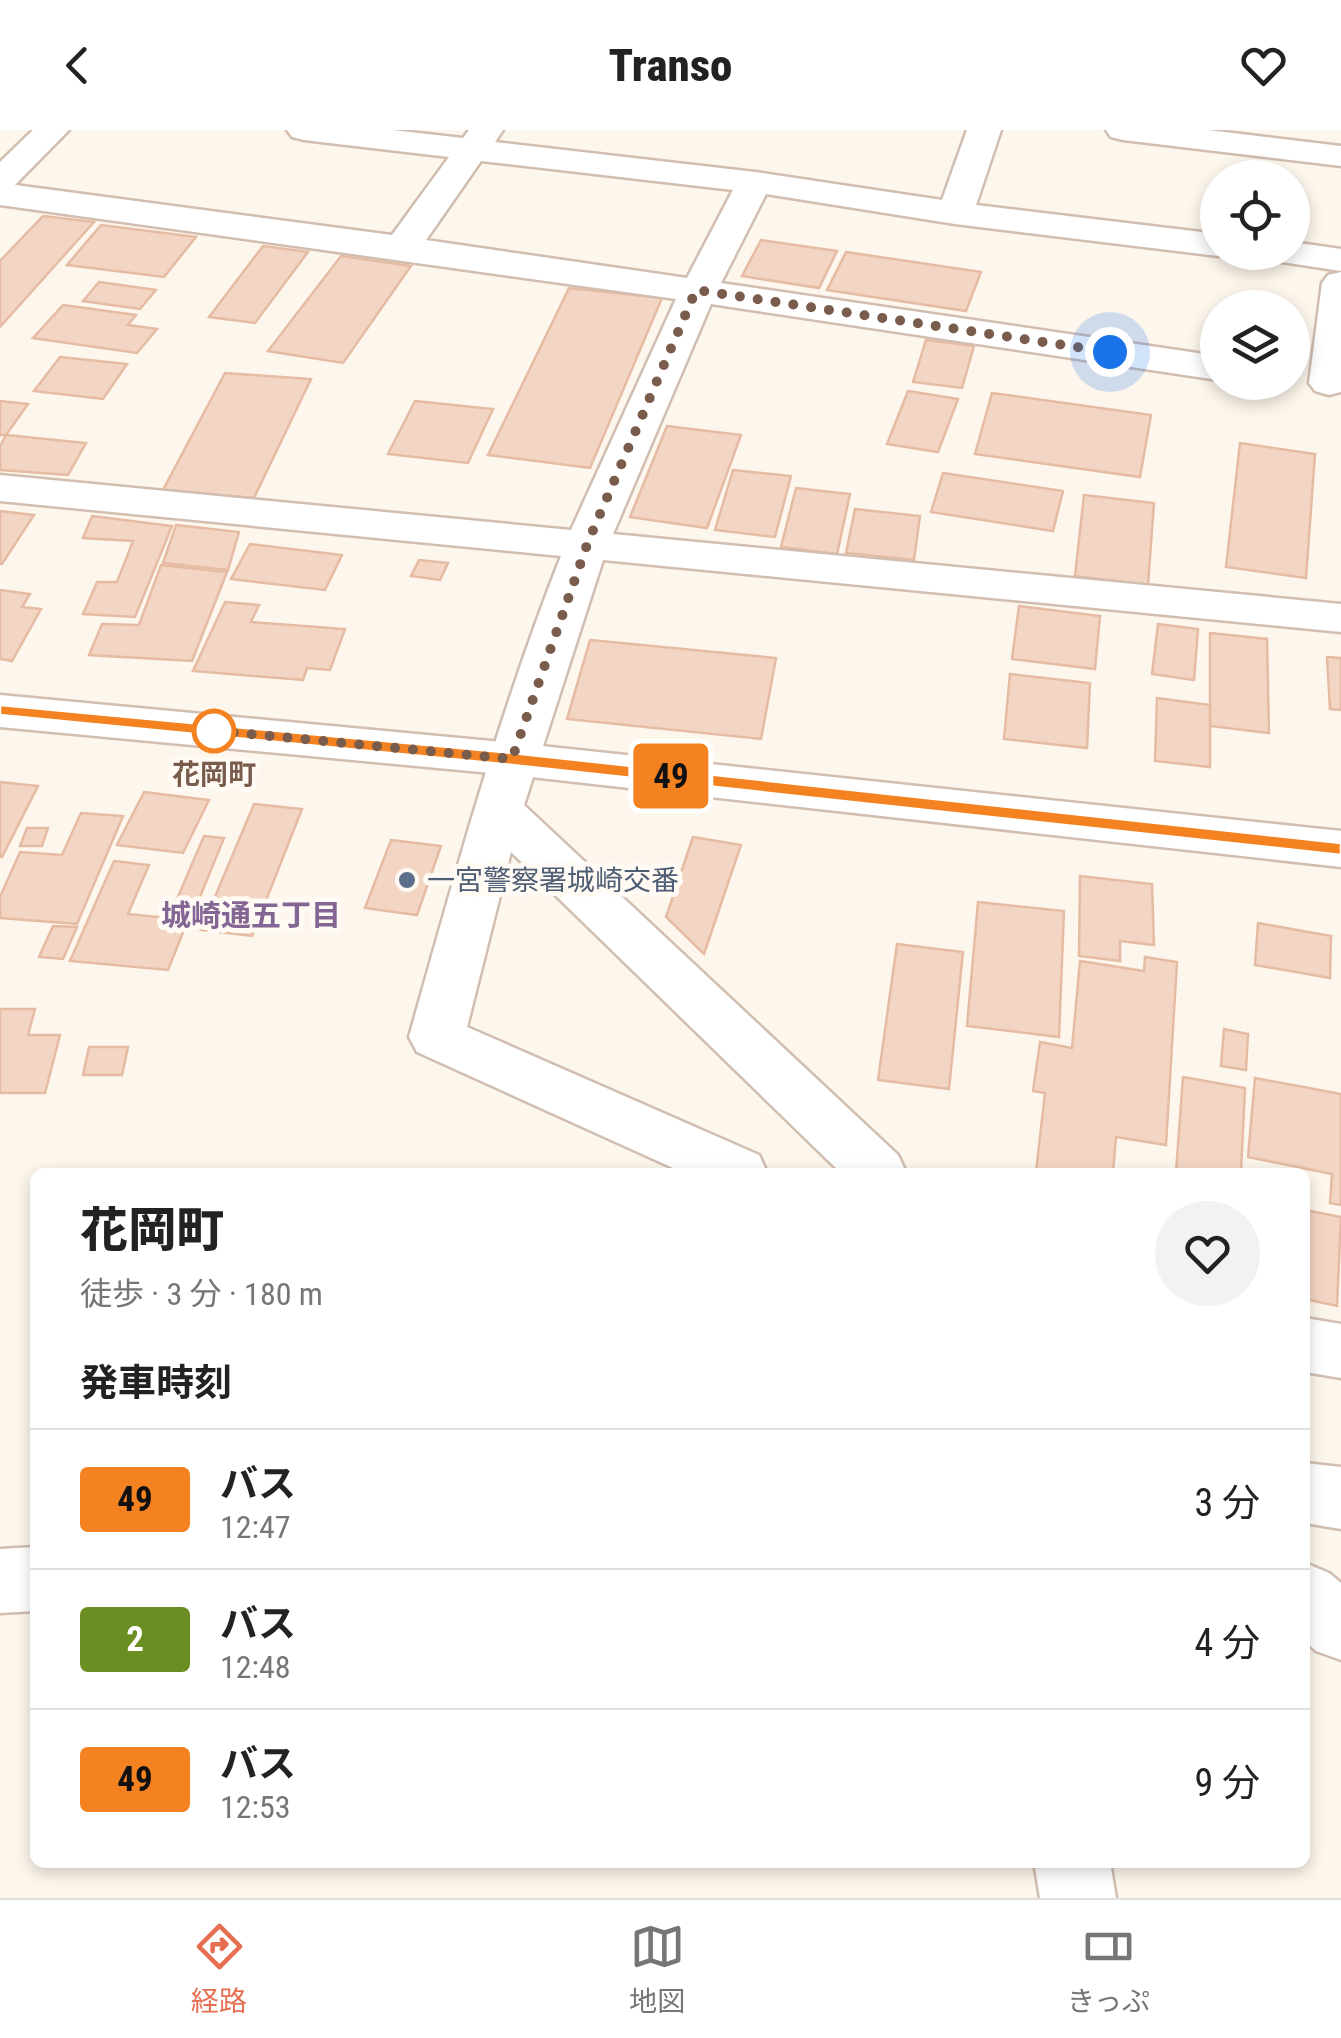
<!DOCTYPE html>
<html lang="ja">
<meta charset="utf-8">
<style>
:root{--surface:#fff;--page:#f2f2f2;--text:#222;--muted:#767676;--line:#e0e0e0;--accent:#e76f51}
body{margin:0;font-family:"Roboto Condensed","Noto Sans JP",sans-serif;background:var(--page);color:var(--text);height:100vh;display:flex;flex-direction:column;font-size:38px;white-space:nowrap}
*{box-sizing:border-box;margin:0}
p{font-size:32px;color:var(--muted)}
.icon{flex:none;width:55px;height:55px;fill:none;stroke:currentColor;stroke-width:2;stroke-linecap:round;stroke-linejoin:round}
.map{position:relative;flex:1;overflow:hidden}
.drawer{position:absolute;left:30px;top:1038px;width:1280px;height:700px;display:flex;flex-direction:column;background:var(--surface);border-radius:15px;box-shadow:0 5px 15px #0003}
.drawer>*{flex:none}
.badge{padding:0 20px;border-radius:8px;font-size:35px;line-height:65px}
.fabs{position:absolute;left:1200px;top:30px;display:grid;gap:20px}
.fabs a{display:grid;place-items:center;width:110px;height:110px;border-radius:50%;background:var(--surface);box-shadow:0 5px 15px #0003;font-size:50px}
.you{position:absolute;width:50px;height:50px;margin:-25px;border:8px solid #fff;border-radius:50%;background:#1a73e8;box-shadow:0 0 0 15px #1a73e833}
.map>.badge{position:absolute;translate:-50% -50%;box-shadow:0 0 0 5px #fff}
h2{padding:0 50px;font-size:38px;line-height:90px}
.round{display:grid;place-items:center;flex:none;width:105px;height:105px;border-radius:52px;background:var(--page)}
.head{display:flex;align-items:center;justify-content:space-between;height:170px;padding:0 50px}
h1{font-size:48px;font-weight:800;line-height:75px}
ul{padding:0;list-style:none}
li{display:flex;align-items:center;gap:30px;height:140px;padding:0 50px;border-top:2px solid var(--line)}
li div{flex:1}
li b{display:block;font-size:38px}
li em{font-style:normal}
li .badge{min-width:110px;font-weight:700;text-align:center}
header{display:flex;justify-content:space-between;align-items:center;height:130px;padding:0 50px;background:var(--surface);font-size:45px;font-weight:800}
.dock{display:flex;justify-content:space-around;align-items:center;height:140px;border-top:2px solid var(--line);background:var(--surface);font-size:28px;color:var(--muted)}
.dock a{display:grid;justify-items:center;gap:5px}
.dock .active{color:var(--accent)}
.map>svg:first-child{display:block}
.building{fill:#f3d5c3;stroke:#e6bba3;stroke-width:2.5}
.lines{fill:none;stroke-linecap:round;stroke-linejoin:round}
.minor-casing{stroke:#d1beb0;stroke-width:5}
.tertiary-casing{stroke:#d1beb0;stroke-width:5}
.minor{fill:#fff;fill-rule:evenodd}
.tertiary{fill:#fff;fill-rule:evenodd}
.line{fill:#f58220;stroke:#fff;stroke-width:2.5}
.walk{stroke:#7a5c4d;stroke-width:10;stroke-dasharray:0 18}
.stop-dot{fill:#fff;stroke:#f58220;stroke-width:5}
.service-dot{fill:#5c6f8a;stroke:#fffaf3;stroke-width:4}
.labels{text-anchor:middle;stroke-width:10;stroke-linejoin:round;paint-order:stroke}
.stop-label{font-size:28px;font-weight:bold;fill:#7a5c4d;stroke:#fffaf3}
.service-label{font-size:28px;fill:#4e5e75;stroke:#fffaf3;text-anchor:start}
.neighbourhood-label{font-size:30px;font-weight:bold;fill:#846695;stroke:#fffaf3}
</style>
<header><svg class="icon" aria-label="back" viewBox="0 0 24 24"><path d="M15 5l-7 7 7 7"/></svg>Transo<svg class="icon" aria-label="heart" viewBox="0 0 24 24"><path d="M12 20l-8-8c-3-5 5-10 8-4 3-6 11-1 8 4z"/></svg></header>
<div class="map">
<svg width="1341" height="1768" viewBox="0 0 1341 1768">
<rect width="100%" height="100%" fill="#fdf6ec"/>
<g class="building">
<path d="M43,86L94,92L0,197V131Z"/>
<path d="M101,95L196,107L164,147L67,135Z"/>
<path d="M761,110L837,121L819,158L742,146Z"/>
<path d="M263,116L308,122L255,193L209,187Z"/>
<path d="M846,122L981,142L966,181L827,160Z"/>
<path d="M341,126L411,136L343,233L268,221Z"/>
<path d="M99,152L156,160L140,179L83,171Z"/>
<path d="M569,158L662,168L590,338L488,325Z"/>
<path d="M63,175L136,185L128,195L157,199L137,223L33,208Z"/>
<path d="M926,210L974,216L962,258L913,252Z"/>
<path d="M60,227L127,234L103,269L34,261Z"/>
<path d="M225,243L311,249L254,368L163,360Z"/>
<path d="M908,261L958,269L938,322L887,314Z"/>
<path d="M992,263L1151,285L1140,347L975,324Z"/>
<path d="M0,271L28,274L6,305H0Z"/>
<path d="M415,271L493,279L468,333L388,324Z"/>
<path d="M667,296L741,305L707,398L630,387Z"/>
<path d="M6,305L86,313L68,345L0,340V316Z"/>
<path d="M1240,313L1315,324L1306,448L1226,437Z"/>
<path d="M733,340L791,346L775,407L715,400Z"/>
<path d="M943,343L1063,361L1053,401L931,382Z"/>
<path d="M796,358L850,364L837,424L781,417Z"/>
<path d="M1084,365L1154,373L1148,455L1075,446Z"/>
<path d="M855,379L920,386L914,430L846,423Z"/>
<path d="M0,381L34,385L2,434H0Z"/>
<path d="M92,386L172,396L135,487L83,484L97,452H117L133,411L83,408Z"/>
<path d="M176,395L239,402L228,440L163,433Z"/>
<path d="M250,414L342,425L325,460L231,449Z"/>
<path d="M419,430L448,433L440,450L411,446Z"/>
<path d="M161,435L227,442L192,531L89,525L102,494L139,495Z"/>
<path d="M0,460L30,464L22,477L41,479L12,531L0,529Z"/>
<path d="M225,472L259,475L251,492L345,499L330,540L307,538L303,550L193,541Z"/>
<path d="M1019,476L1100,486L1095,539L1012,529Z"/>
<path d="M1158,494L1198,499L1194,550L1152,544Z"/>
<path d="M1210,503L1267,509L1269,603L1210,596Z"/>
<path d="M590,510L776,528L761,609L567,589Z"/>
<path d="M1327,527L1341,528V580L1330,579Z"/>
<path d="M1010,544L1090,553L1087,618L1004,609Z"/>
<path d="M1157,568L1210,575V637L1155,631Z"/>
<path d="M0,652L38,656L2,727H0Z"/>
<path d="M144,662L209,670L183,723L117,715Z"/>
<path d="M254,674L302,679L252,806L201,800Z"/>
<path d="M81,683L123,686L77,794L0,788V767L20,722L62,725Z"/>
<path d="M27,698H48L42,716H20Z"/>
<path d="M204,706L224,708L195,779L174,776Z"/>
<path d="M693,707L741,715L704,824L666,787Z"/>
<path d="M391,710L441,716L417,785L365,778Z"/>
<path d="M114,731L149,735L128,784L188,790L168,840L70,831Z"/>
<path d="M1080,746L1152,754L1154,815L1120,811V831L1079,826Z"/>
<path d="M978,772L1064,781L1059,907L967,896Z"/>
<path d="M1258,793L1331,806L1330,848L1255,835Z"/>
<path d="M53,796L77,797L63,829L39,827Z"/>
<path d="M897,814L963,822L949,959L878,950Z"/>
<path d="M1145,827L1177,832L1166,1015L1116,1007L1113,1042H1036L1045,963L1033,961L1040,912L1072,918L1080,831L1144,841Z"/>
<path d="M0,879H35L28,905H60L45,963H0Z"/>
<path d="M1224,899L1248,904L1246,940L1221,936Z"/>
<path d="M89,917H128L122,945H83Z"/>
<path d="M1183,947L1245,958L1241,1042H1176Z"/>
<path d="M1255,948L1341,964V1075L1330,1073L1332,1044L1248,1027Z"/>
<path d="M1305,1080L1341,1087L1337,1176L1305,1169Z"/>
</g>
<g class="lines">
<g class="minor-casing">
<g id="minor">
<path d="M287,0H392L463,8L469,0H503L495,12L755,42L942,70L967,0H1001L976,75L1218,104V122H1231L1218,126L955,94L766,64L721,153L1218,226V250L711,174L613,404L1341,474V502L603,430L524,675L898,1025L906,1042H840L511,722L467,897L759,1025L767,1042H682L417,922L409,907C455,744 499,583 561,426L0,371V345L571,400L676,169L0,75V53L392,105L449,27L304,10L292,7ZM481,31L733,60L687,148L426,110Z"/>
<path d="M1106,0H1208L1341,16V36L1123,10L1111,7Z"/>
<path d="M1292,112L1341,119V141L1269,130L1264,122H1292Z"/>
<path d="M1341,142V262L1329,265L1315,261L1309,253L1322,153L1328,145Z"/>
<path d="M1305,1188L1341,1194V1248L1305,1242Z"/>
<path d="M35,1417V1481L0,1483V1419Z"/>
<path d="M1305,1433L1329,1443L1341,1453V1530L1316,1521L1305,1511Z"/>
<path d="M1034,1732H1110L1116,1768H1040Z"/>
</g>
</g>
<g class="tertiary-casing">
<g id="tertiary">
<path d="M33,0H69L12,58L0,61V32Z"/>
<path d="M0,565L513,613L1341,701V737L513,645L0,597Z"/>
<path d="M1305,1333L1341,1337V1399L1305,1393Z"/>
</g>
</g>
<use href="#minor" class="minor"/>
<use href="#tertiary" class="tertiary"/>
</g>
<path class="line" d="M0,575L512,623L1341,713V725L512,635L0,585Z"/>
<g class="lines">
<path class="walk" d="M214,601L197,599L512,629L588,412L696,160L1110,222"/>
</g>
<circle class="stop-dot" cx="214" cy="601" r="20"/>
<circle class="service-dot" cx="407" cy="750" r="10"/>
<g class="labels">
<g class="stop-label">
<text x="214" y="654">花岡町</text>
</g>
<g class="service-label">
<text x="427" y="760">一宮警察署城崎交番</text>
</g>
<g class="neighbourhood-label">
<text x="251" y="796">城崎通五丁目</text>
</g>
</g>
</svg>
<div class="fabs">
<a><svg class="icon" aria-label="locate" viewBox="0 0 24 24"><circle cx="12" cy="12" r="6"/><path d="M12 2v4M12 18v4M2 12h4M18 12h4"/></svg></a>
<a><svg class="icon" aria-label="layers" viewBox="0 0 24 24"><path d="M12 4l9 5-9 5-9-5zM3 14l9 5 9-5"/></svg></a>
</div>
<div class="you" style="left:1110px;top:222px"></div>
<b class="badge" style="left:671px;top:646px;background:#f58220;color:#111">49</b>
<section class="drawer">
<div class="head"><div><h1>花岡町</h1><p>徒歩 · 3 分 · 180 m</p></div><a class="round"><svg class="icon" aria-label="heart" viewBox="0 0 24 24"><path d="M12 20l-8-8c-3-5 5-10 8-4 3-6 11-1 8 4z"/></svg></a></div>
<h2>発車時刻</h2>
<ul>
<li><span class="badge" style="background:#f58220;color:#111">49</span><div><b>バス</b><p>12:47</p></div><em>3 分</em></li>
<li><span class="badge" style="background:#6b8e23;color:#fff">2</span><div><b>バス</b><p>12:48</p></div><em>4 分</em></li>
<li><span class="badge" style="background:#f58220;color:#111">49</span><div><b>バス</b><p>12:53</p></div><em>9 分</em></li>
</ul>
</section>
</div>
<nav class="dock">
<a class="active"><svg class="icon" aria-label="directions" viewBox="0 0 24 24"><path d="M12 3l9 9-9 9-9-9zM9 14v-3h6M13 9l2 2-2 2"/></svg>経路</a>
<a><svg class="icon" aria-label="map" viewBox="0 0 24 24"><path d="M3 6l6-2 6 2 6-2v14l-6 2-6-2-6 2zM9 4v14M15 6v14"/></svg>地図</a>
<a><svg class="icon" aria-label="tickets" viewBox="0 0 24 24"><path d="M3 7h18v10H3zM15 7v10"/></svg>きっぷ</a>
</nav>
